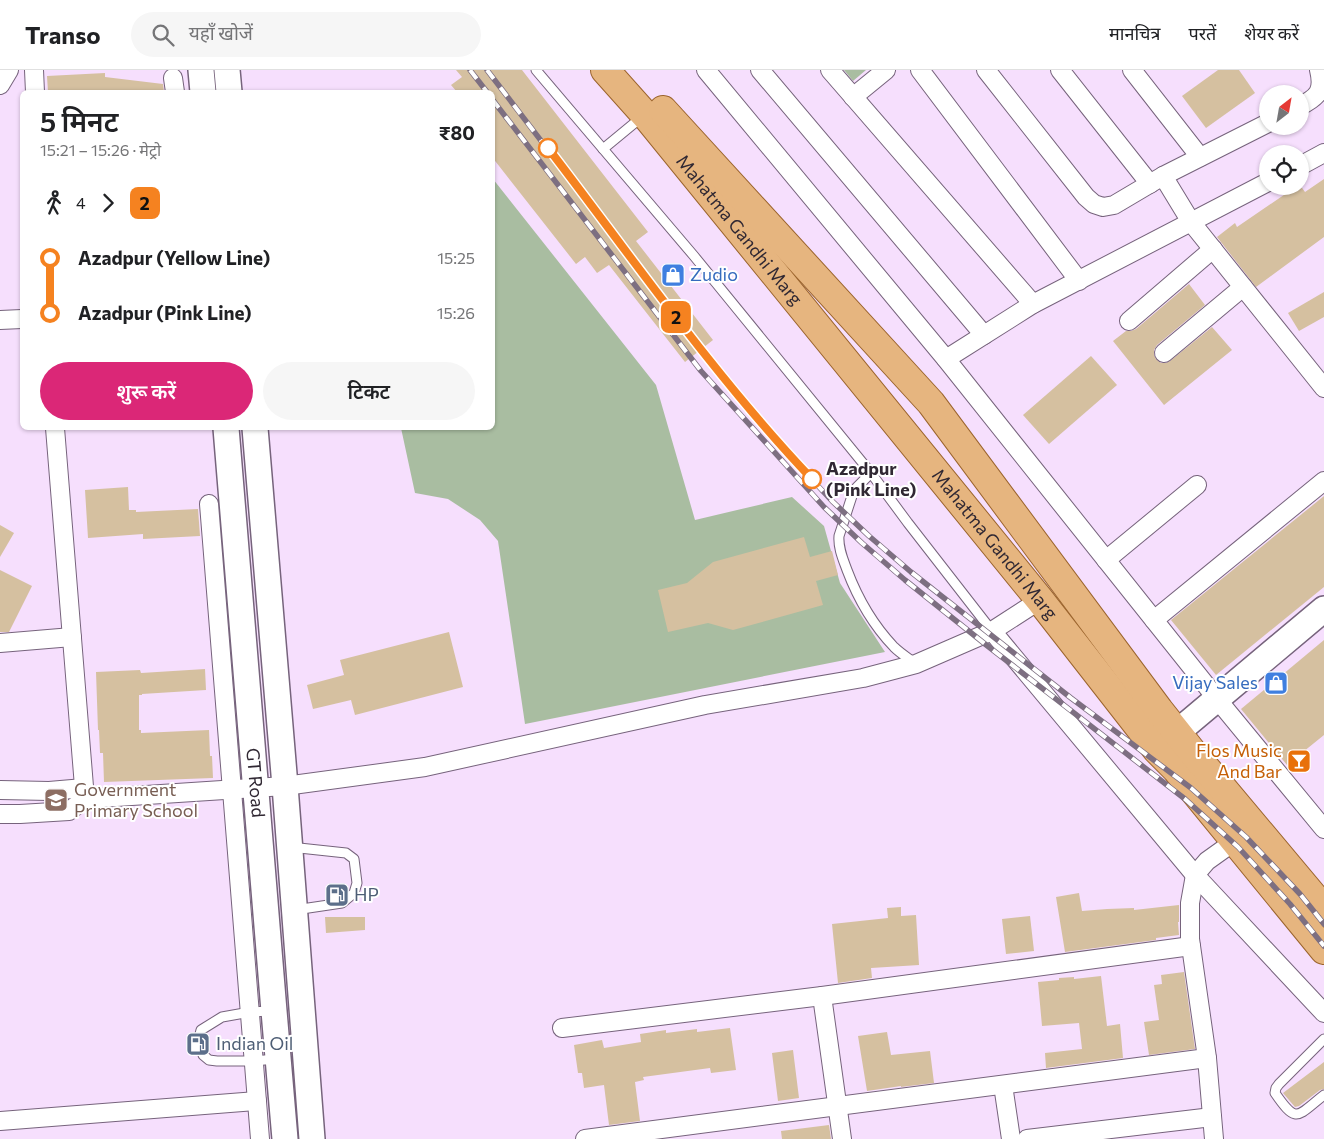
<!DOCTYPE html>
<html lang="hi">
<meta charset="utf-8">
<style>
:root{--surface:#fff;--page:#f6f6f6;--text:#202124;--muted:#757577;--line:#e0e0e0;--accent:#db2777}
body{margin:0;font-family:Commissioner,"Noto Sans Devanagari",sans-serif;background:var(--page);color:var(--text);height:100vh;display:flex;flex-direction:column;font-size:19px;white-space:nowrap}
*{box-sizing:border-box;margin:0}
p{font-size:16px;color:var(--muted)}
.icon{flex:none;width:28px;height:28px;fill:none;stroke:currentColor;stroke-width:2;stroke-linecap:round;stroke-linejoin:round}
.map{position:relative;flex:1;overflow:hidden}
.drawer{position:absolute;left:20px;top:20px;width:475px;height:340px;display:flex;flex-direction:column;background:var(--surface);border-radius:8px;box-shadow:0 1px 4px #0004}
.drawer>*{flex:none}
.badge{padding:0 10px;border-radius:8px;font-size:18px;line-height:32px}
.needle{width:32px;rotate:31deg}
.controls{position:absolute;left:1259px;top:15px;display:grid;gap:10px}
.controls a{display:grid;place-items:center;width:50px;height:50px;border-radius:50%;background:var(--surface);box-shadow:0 1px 4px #0004;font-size:25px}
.map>.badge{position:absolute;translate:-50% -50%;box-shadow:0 0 0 2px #fff}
.legs{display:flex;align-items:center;gap:8px;height:55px;padding:0 20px;font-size:16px}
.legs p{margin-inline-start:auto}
.head{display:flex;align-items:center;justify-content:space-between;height:85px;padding:0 20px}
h1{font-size:28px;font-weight:600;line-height:38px}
.action{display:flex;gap:10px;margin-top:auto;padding:10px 20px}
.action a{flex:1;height:58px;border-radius:30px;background:var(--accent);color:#fff;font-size:20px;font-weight:600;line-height:58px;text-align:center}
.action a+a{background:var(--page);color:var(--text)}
ul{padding:0 20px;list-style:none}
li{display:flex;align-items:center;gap:18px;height:55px;font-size:19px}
li i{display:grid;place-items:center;width:8px;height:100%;margin:0 6px;background:currentColor}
li i::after{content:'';width:12px;height:12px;margin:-6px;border:4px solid;border-radius:50%;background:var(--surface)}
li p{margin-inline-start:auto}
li:first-child i{background:linear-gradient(#0000 50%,currentColor 0)}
li:last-child i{background:linear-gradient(currentColor 50%,#0000 0)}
header{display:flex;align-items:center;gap:30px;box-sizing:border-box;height:70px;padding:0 25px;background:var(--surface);border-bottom:1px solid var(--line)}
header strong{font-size:24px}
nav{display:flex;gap:28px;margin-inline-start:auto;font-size:18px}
.search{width:350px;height:45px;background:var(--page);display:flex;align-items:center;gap:12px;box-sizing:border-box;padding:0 18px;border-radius:28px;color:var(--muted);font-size:19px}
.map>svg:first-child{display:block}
.green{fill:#a9bda1}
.building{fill:#d5c0a0}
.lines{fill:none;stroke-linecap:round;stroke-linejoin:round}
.lane-casing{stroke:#76637c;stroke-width:11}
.street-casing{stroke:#76637c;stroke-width:20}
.secondary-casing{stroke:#76637c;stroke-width:28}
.primary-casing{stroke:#9b642d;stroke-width:30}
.lane{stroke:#fff;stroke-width:9}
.street{stroke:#fff;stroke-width:18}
.secondary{stroke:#fff;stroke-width:25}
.primary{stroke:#e6b57f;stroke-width:28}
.rail-casing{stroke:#7d6f81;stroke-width:5.5}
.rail{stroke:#fff;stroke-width:4;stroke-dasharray:11;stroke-linecap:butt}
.line-1-casing{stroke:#fff;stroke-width:11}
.line-1{stroke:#f58220;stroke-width:8}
.stop-1-dot{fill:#fff;stroke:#f58220;stroke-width:2.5}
.labels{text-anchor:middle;stroke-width:4;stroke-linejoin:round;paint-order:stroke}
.street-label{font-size:18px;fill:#302833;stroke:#fff}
.shop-label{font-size:18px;fill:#366cbe;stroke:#fff;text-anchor:start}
.stop-label{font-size:18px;font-weight:bold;fill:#302833;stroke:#fff;text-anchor:start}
.food-label{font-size:18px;fill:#c56008;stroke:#fff;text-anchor:end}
.education-label{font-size:18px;fill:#785e54;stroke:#fff;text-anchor:start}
.service-label{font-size:18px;fill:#4e5e75;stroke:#fff;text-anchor:start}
</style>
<header>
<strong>Transo</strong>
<div class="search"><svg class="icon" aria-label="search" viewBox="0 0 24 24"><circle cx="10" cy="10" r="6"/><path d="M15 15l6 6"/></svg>यहाँ खोजें</div>
<nav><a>मानचित्र</a><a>परतें</a><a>शेयर करें</a></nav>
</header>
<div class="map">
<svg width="1324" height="1069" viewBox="0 0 1324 1069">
<rect width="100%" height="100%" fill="#f6dffd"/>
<g class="green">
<path d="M844,0H866L853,11Z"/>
<path d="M493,109L656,315L695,450L792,427L824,456L840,513L885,582L525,654L498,471L480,450L448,429L415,423L401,358H492Z"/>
</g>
<g class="building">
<path d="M456,0H522L648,162L636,171L713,270L685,292L609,195L597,203L585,187L576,194L492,87V22H457L451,15L462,7Z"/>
<path d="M1218,0H1239L1255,23L1206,58L1182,26Z"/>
<path d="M105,3V7L163,14L164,22H48L47,6Z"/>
<path d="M1324,109V167L1256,217L1217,167L1235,153L1237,157L1297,116H1300V115L1305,122Z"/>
<path d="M1189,214L1205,235L1157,275L1154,280V285L1156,289L1161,293H1166L1170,291L1212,257L1232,280L1164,335L1113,271L1126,261H1131L1136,259Z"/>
<path d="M1324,222V247L1299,261L1288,243Z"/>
<path d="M1091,286L1117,315L1049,374L1023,345Z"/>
<path d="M128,417L129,440H136V442L198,439L200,466L143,469V464L88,468L85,420Z"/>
<path d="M1324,426V517L1216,605L1171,550Z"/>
<path d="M0,455L14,463L0,487Z"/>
<path d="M804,467L810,487L832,481L838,505L816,511L823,535L733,560L708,553L668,562L658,520L687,513L713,492Z"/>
<path d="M0,500L32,516L9,562H0Z"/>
<path d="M449,562L463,617L355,645L351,630L313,639L307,615L344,605L340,590Z"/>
<path d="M1324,570V665L1287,695L1241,639Z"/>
<path d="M205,599L206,620L142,624V625H139V660H141V663L209,660L210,686H212L213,708L104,712L103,683H100L99,660H98L96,602L140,600L141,603Z"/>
<path d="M1079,823L1082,841L1107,839L1134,838V840L1179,835V852H1178L1179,865L1156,868V870L1065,882L1056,827Z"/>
<path d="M901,837V846L916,845L919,895L871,898L872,908L838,913L832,854L888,848L887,838Z"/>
<path d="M1030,846L1034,881L1006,884L1002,849Z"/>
<path d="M325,847H365V860L326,863Z"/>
<path d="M1184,902L1195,979L1149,985L1144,952L1159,950L1154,915L1162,914L1161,905Z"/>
<path d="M1101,906L1107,956L1120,954L1123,988L1046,998L1045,983L1082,979L1079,953L1042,956L1038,912L1059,910V908L1074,907V909Z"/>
<path d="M730,958L736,1000L711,1003L710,998L643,1007L644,1010L635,1012L640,1051L609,1055L604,1015L584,1018L582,1003H578L574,975L602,970L604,978L641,972L640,964L666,960V963L697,959V962Z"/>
<path d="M887,962L891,985L930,981L934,1013L901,1017V1016L867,1021L858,966Z"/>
<path d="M793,980L799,1028L778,1031L772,983Z"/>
<path d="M1324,992V1019L1320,1020L1299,1036L1295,1037L1283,1023Z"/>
<path d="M829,1055L831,1069H782L781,1061Z"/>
</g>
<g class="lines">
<g class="lane-casing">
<g id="lane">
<path d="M536,0L694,186L871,403L908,453L992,561"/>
<path d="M603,79L643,46"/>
<path d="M871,403L857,417L852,426L839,466C838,478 843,489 847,500C858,529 873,555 894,577C900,583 908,588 916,594"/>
<path d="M290,777L346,783L354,789L357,813L354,823L342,833L295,840"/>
<path d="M273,941L250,942L222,947L201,960L199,968L203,985L209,990L217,991H254L275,989"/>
<path d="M1324,969L1279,1014L1276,1018L1275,1023C1297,1055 1297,1046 1324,1025"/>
</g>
</g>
<g class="street-casing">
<g id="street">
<path d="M34,0L35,22"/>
<path d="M706,0L946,289L1217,629L1324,759"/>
<path d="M760,0L984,265"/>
<path d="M830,0L1033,234"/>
<path d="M920,0L1079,211"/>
<path d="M986,0L1086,127L1094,134L1103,137L1114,135L1163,106L1268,53"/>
<path d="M1060,0L1150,114"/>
<path d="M1132,0L1200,87"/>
<path d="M173,8L175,22"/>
<path d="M0,15L9,0"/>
<path d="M853,27L886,0"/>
<path d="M1300,36C1318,27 1324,21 1319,0"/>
<path d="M1300,96L1324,83"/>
<path d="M1163,106L1191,152L1324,318"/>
<path d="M0,250L22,249"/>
<path d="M1129,251L1213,179"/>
<path d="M1164,283L1243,217"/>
<path d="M946,289L1033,234L1268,112"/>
<path d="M55,358L85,729"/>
<path d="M209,434L260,1069"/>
<path d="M1106,490L1197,415"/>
<path d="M1154,550L1324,411"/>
<path d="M992,561L1195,805L1324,943"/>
<path d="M0,573L72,567"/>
<path d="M0,720L49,721L84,718"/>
<path d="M0,744H20L69,741L85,729L285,716L425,697L705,635L863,608L916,594L992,561L1040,530"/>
<path d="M822,926L842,1069"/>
<path d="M562,958L822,926L1191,876"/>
<path d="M1003,1015L1011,1069"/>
<path d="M0,1051L257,1031"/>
<path d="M585,1069L1207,988"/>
<path d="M1027,1069L1212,1047"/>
<path d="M1214,1069L1207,988L1190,869V833L1195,805L1207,791L1235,771"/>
</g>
</g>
<g class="secondary-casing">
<g id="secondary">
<path d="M201,0L203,22"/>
<path d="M227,0L229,22"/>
<path id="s1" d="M226,358L274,941L285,1069"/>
<path d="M255,358L285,716L312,1069"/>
<path d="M1162,675L1324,539"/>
</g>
</g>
<g class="primary-casing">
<g id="primary">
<path id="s2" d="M605,0L647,47L1040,530L1157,680L1176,699L1324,880"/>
<path d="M663,40L931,333L1159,640L1194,684L1324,839"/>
</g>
</g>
<use href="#lane" class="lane"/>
<use href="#street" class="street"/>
<use href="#secondary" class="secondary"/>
<use href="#primary" class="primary"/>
<g class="rail-casing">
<g id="rail">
<path d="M470,0L487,22"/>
<path d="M487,0L711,293L791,387L832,431L869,466L911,502L1071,628L1191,718L1246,767L1300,824L1324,854"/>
<path d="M492,29L701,301L824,437L862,473L905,510L985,574L1185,729L1238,777L1290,834L1324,876"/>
</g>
</g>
<use href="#rail" class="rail"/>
</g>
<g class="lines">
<g class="line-1-casing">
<path id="line-1" d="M548,78C634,190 715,307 812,409"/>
</g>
<use href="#line-1" class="line-1"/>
</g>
<defs>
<g id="shop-square" transform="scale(1.25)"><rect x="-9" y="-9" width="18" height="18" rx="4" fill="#3f7fe0" stroke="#fff"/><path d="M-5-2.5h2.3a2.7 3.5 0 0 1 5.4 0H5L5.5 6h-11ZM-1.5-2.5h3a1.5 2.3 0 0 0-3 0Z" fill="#fff"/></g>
<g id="bar-square" transform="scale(1.25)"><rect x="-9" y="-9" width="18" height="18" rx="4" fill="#e8710a" stroke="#fff"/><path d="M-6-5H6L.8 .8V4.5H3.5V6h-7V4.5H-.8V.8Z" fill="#fff"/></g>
<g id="school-square" transform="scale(1.25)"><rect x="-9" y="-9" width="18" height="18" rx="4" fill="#8d6e63" stroke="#fff"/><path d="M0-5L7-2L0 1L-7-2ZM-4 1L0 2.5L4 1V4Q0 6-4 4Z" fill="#fff"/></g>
<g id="fuel-square" transform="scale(1.25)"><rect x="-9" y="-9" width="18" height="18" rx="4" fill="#5c6f8a" stroke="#fff"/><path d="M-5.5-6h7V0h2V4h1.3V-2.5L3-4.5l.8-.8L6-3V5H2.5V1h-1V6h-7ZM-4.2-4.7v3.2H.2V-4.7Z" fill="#fff"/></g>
</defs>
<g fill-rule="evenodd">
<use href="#shop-square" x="673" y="205"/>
<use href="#shop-square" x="1276" y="613"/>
<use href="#bar-square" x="1299" y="691"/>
<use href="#school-square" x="56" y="730"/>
<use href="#fuel-square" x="337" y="825"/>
<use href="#fuel-square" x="198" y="974"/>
</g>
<g class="stop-1-dot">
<circle cx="548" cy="78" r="9"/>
<circle cx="812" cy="409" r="9"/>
</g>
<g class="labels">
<g class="street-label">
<text dy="6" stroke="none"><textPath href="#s2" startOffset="209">Mahatma Gandhi Marg</textPath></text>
<text dy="6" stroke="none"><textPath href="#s2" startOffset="614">Mahatma Gandhi Marg</textPath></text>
<text dy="6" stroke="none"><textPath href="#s1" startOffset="356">GT Road</textPath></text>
</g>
<g class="shop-label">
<text x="690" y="211">Zudio</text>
<text x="1258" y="619" text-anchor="end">Vijay Sales</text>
</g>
<g class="stop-label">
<text x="826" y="405">Azadpur<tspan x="826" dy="21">(Pink Line)</tspan></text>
</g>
<g class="food-label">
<text x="1282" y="687">Flos Music<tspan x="1282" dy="21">And Bar</tspan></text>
</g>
<g class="education-label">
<text x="74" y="726">Government<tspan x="74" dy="21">Primary School</tspan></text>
</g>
<g class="service-label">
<text x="354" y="831">HP</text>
<text x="216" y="980">Indian Oil</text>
</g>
</g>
</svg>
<div class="controls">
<a><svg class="needle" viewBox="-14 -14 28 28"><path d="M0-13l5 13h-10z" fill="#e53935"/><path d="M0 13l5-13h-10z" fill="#757577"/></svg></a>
<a><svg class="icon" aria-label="locate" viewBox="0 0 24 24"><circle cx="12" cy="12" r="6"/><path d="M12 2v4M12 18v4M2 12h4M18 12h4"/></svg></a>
</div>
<b class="badge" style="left:676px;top:247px;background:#f58220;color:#111">2</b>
<section class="drawer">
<div class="head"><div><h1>5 मिनट</h1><p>15:21 – 15:26 · मेट्रो</p></div><b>₹80</b></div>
<div class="legs"><svg class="icon" aria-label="walk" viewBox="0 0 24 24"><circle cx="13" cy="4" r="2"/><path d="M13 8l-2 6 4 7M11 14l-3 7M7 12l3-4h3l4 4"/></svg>4<svg class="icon" aria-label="forward" viewBox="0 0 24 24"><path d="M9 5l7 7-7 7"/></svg><b class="badge" style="background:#f58220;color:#111">2</b></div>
<ul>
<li><i style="color:#f58220"></i><b>Azadpur (Yellow Line)</b><p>15:25</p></li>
<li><i style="color:#f58220"></i><b>Azadpur (Pink Line)</b><p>15:26</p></li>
</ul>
<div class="action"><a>शुरू करें</a><a>टिकट</a></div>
</section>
</div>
